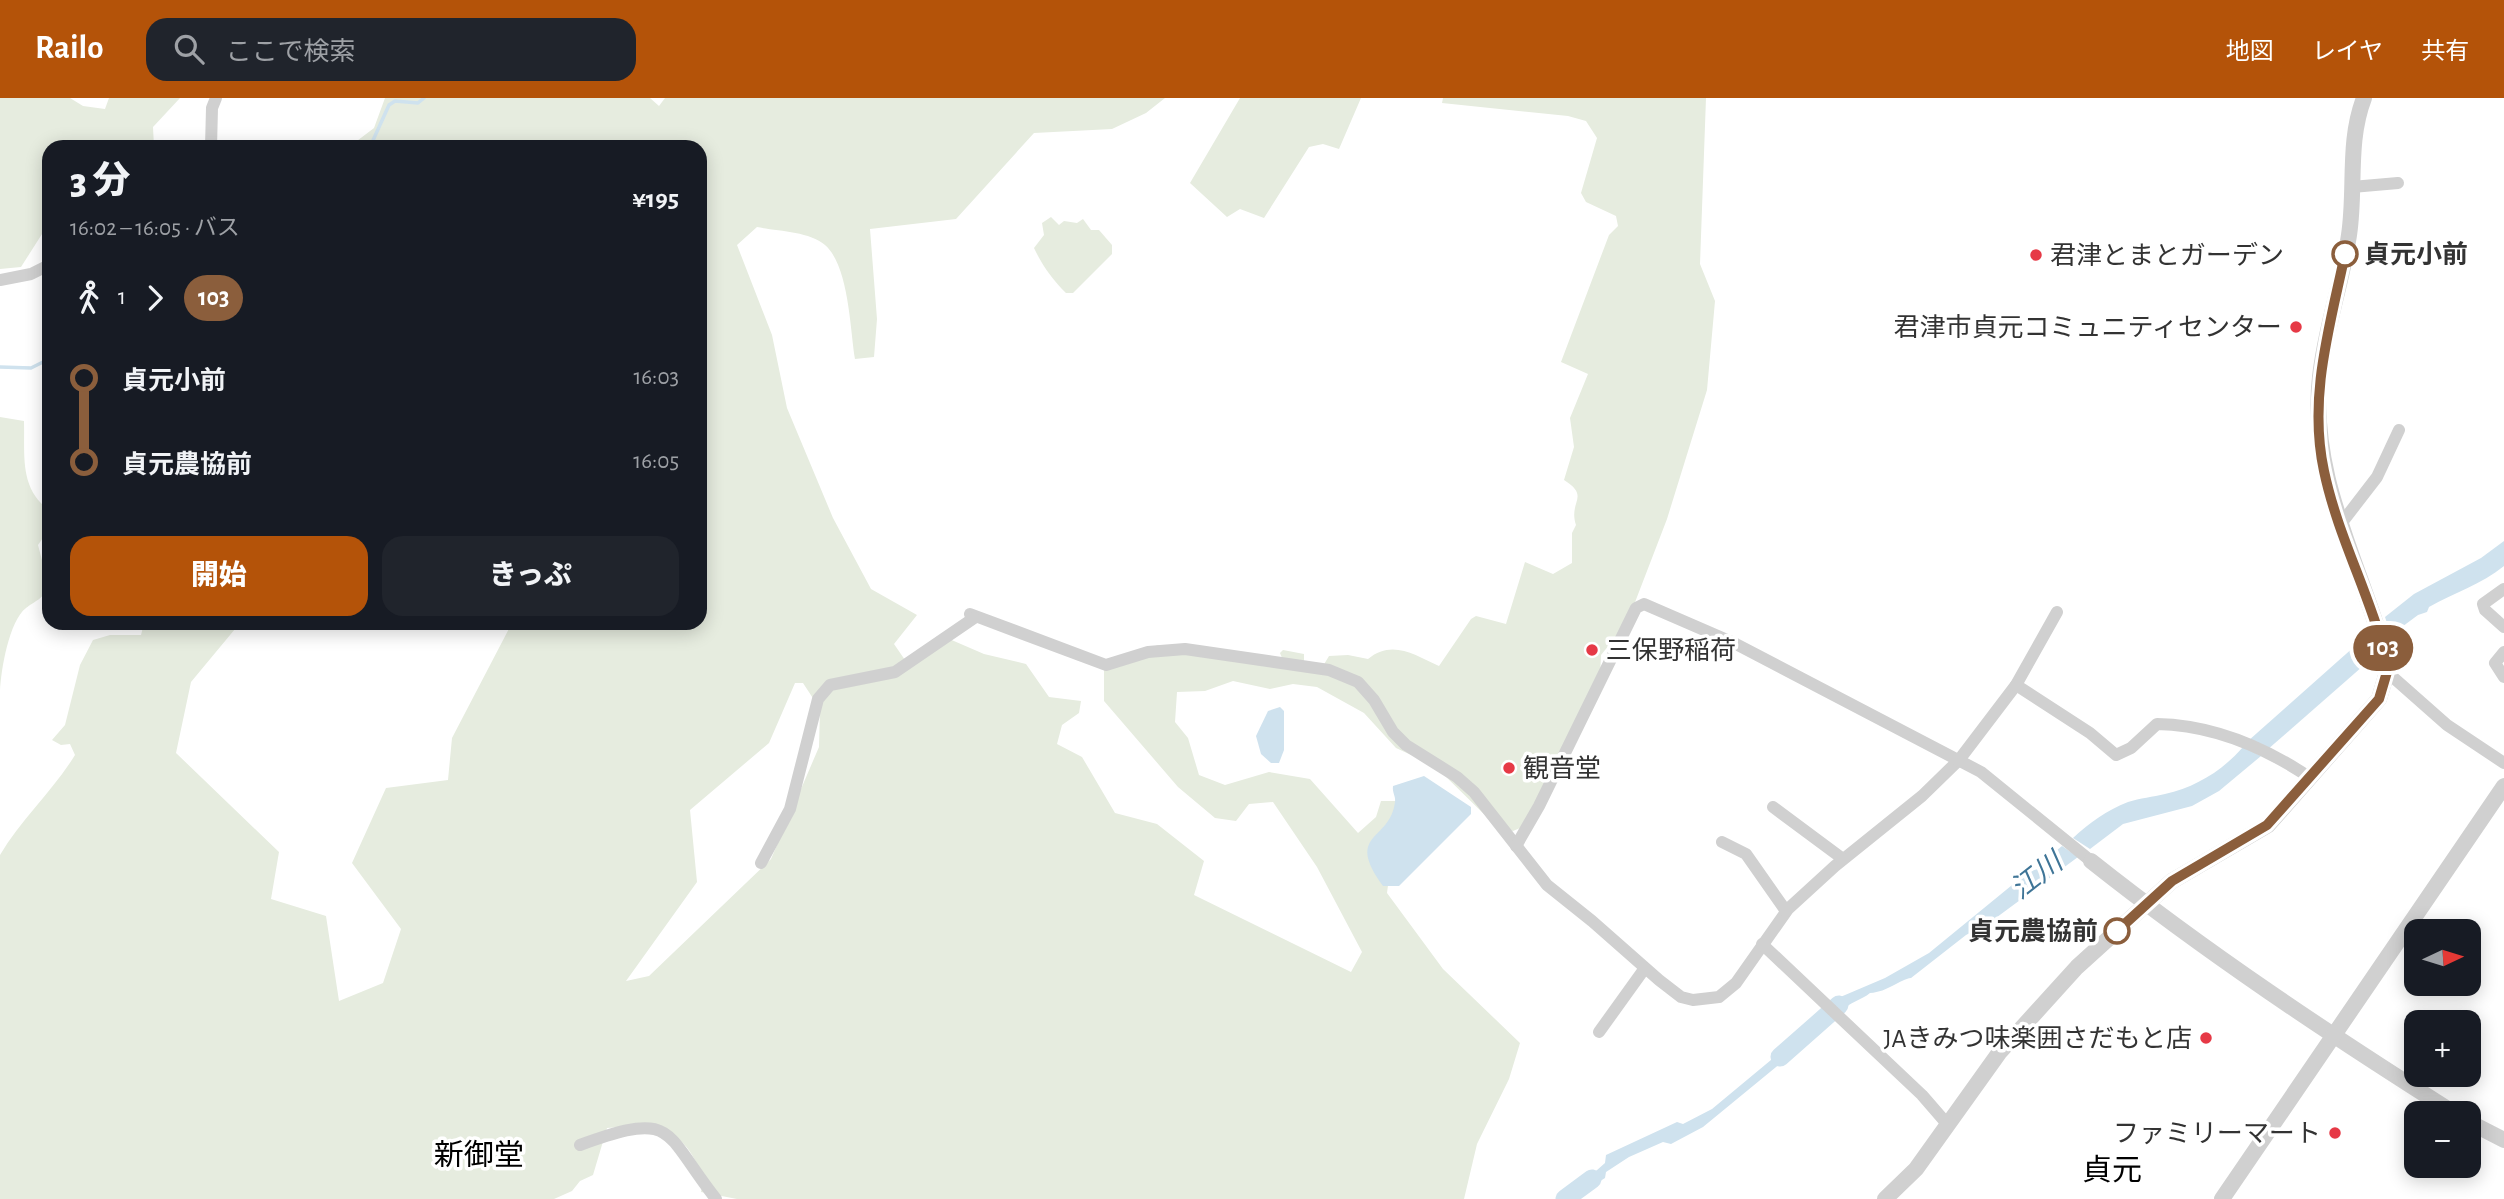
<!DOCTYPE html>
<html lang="ja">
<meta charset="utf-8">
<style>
:root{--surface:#171b24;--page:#20242c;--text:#f1f3f6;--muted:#9ea1a6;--accent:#b45309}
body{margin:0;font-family:"Alegreya Sans","Noto Sans JP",sans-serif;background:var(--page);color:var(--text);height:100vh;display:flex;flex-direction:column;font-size:26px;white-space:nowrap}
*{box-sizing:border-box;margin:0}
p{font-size:23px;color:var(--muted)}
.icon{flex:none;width:38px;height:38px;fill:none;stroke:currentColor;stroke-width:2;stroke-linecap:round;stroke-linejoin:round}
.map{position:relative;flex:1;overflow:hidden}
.sheet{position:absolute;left:42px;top:42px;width:665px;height:490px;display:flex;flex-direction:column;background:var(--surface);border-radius:21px;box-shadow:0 4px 18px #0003}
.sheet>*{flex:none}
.badge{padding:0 14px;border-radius:23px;font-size:24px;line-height:46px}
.needle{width:46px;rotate:86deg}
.buttons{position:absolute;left:2404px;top:821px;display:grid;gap:14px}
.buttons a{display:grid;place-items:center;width:77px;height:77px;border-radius:14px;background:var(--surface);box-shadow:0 4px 18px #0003;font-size:35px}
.map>.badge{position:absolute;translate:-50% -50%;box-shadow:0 0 0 4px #fff}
.legs{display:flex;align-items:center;gap:10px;height:77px;padding:0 28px;font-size:23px}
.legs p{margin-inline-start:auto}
.overview{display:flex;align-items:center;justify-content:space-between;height:119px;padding:0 28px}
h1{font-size:38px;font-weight:800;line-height:52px}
.button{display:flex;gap:14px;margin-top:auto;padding:14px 28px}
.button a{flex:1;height:80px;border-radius:21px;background:var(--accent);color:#fff;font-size:28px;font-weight:800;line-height:80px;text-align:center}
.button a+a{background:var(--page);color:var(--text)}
ul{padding:0 28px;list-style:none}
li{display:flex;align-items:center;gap:24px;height:84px;font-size:26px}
li i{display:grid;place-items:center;width:10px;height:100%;margin:0 9px;background:currentColor}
li i::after{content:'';width:18px;height:18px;margin:-9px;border:5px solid;border-radius:50%;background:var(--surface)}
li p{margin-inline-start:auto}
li:first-child i{background:linear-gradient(#0000 50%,currentColor 0)}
li:last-child i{background:linear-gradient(currentColor 50%,#0000 0)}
header{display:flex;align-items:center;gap:42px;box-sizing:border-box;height:98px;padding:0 35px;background:var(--accent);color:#fff}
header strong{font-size:33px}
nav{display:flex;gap:38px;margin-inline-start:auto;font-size:24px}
.search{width:490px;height:63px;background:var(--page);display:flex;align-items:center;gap:18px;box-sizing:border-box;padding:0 24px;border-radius:21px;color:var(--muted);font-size:26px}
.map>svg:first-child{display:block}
.green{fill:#e6ecdf;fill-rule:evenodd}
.water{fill:#cfe2ee}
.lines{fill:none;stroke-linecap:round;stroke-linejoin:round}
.stream{stroke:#cfe2ee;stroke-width:3.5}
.river{stroke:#cfe2ee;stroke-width:19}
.minor{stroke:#d0d0d0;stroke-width:12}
.tertiary{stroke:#d0d0d0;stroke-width:16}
.line-1-casing{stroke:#fff;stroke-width:16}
.line-1{stroke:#8b5e3c;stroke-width:10}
.stop-1-dot{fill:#fff;stroke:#8b5e3c;stroke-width:3.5}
.poi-dot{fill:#e63946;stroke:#fff;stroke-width:2.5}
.labels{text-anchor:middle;stroke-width:7;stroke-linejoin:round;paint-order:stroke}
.stop-label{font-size:26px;font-weight:bold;fill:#333;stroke:#fff;text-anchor:start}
.poi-label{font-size:26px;fill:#333;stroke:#fff;text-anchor:start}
.water-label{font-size:28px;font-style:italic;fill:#3f7597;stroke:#fff}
.quarter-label{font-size:30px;fill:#000;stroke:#fff}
</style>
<header>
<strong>Railo</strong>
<div class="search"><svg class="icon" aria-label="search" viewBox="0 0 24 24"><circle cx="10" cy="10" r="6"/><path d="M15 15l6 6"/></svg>ここで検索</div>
<nav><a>地図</a><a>レイヤ</a><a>共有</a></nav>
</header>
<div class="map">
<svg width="2504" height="1101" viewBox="0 0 2504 1101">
<rect width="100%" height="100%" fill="#fff"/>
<g class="green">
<path d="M0,0H70L83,8L105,11L109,0H180L153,29L154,49H49V125L21,169L0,171Z"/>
<path d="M385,0H650L659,8L665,0H1165L1146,15L1112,31L1034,35L956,121L870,131L877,221L874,259L855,261C850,231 849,168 825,147C809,133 777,133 757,129L737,147L772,237L787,310L833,420L871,491L917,517L894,546L905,562L940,537L984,556L1026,566L1049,599L1081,603L1079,615L1062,627L1057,646L1082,659L1115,715L1157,726L1204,763L1194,797L1351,874L1362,854L1317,769L1273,704L1249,706L1236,723L1215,720L1178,689L1104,603V569L1158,547L1282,560L1280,555L1283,552L1304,556V563L1320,573L1329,558L1348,557L1368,561C1392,541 1415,557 1439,568L1471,521L1476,518L1506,526L1525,464L1553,476L1572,465V435L1576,427C1568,403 1591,399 1564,382L1574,349L1570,320L1588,276L1561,264L1609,137L1618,128L1616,118L1586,104L1581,95L1597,40L1586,23L1568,18L1442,5L1443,0H1706L1700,166L1715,203L1707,292L1667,421L1627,525L1601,557L1600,580L1552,675L1520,730L1513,733L1495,727L1435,668L1396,650L1364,615L1317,589L1293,586L1270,591L1233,583L1205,593L1177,594L1175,624L1188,640L1199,677L1225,687L1269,674L1310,681L1358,735L1376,719L1381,703H1399L1387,795L1443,871L1520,945L1509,981L1477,1046L1464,1101H737L701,1094C704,1080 701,1074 695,1062C677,1026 643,1027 607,1030L593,1077L580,1083L572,1093L554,1101H0V757C21,721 53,693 75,657L70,646L61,647L52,642L65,627L80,567L93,542L110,537H141L144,525H240L191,584L176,655L279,754L271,801L326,818L339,903L383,885L401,831L352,765L386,690L448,682L452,640L512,525H700V49H349L374,30ZM795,585H803L820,611L819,649L771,761L649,878L626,883L697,784L690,712L769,645Z"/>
<path d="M1240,0H1361L1339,51L1323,46L1309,49L1264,120L1240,111L1227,119L1190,85Z"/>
<path d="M1051,119L1059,127L1064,123L1077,125L1083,121L1091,132H1099L1112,147V156L1073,195H1066C1052,181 1042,167 1034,150L1044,137L1042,125Z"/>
<path d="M0,319L24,323C25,357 19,390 49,412V431L38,447L49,489C40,503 38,501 26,510C9,523 1,572 0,593Z"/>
</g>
<g class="water">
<path d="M2504,443V468C2481,487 2455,494 2429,509L2427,514L2418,517L2391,537L2385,519L2414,496L2481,460Z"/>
<path d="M2373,532L2379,554L2267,652L2248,643Z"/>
<path d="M1280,609L1284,613V652L1279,665H1271L1261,656L1256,638L1268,613Z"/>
<path d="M2243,649L2261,658L2219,693L2192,708L2123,726L2090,751L2073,740C2089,725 2107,712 2128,704C2140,700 2153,699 2165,696C2196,689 2222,673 2243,649Z"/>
<path d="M1424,678L1471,709V716L1399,788H1383C1344,734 1390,744 1395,704C1396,698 1392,695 1393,688Z"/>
<path d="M2062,748L2078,759L1989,825L1966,837L1911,880C1900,881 1888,894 1870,895C1862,902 1848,904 1842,914L1831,903L1885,880L1929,855L2028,774L2041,770L2046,761Z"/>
<path d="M1794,943L1799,949L1793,955L1703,1029L1671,1046L1663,1044L1629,1059L1606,1074L1605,1080L1580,1096H1570L1605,1065L1606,1057L1677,1024L1683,1026L1712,1011Z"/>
</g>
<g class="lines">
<g class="stream">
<path d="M370,49L389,7L395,3L418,5L424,0"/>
<path d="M0,269L31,270L49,261"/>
</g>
<g class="river">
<path d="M1780,959L1839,907"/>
<path d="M1565,1101L1592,1081"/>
</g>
<g class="minor">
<path d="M211,49L212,10L216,0"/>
<path d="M2352,89L2398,85"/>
<path d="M0,182L31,176L49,167"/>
<path d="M2340,427L2377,379L2399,332"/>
<path d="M2504,491L2483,506L2485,512L2504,529"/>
<path d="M970,516L1106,567L1148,554L1185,551L1329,572L1358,584L1374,602L1393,634L1406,647L1457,679L1474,694L1547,787L1592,823L1659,882L1681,899L1693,902L1719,899L1736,885L1788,811L1835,768L1922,698L1959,662L2016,587L2057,514"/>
<path d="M2504,554L2495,565L2504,579"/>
<path d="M2387,574L2447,627L2504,665"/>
<path d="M2016,587L2090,635L2116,657L2131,650L2157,626C2213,627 2264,649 2309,679"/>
<path d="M1773,709L1843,761"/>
<path d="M1722,744L1746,756L1786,813"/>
<path d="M1516,748L1539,708L1636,510L1644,506L1734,545L1981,674L2091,763"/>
<path d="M761,765L790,711L818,601L830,587L895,574L974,520"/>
<path d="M1762,846L1922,997L1948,1027"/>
<path d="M1599,934L1645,870"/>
<path d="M580,1047C676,1012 662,1032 716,1101"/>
</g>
<g class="tertiary">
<path d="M2091,763C2207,855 2329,936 2454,1015"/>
<path d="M2469,1024L2504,1042"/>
<path d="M1885,1101L1916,1071L1999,955L2077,869L2172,783L2268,727L2379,601L2387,574L2384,552C2358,461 2309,376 2320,279C2325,231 2342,185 2349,137C2356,91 2347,44 2364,0"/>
<path d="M2222,1101L2504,688"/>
</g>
</g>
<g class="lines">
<g class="line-1-casing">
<path id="line-1" d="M2117,833L2172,783L2267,727L2379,601L2387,574L2384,552C2367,491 2337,435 2324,373C2308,299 2330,228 2345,156"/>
</g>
<use href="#line-1" class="line-1"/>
</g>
<g class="stop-1-dot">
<circle cx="2345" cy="156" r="12"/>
<circle cx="2117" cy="833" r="12"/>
</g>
<g class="poi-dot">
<circle cx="2036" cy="157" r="7"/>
<circle cx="2296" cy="229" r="7"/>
<circle cx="1592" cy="552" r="7"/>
<circle cx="1509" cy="670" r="7"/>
<circle cx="2206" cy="940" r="7"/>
<circle cx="2335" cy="1035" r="7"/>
</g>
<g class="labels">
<g class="stop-label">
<text x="2364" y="165">貞元小前</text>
<text x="2098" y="842" text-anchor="end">貞元農協前</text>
</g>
<g class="poi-label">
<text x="2050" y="166">君津とまとガーデン</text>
<text x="2282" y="238" text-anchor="end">君津市貞元コミュニティセンター</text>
<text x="1606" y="561">三保野稲荷</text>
<text x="1523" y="679">観音堂</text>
<text x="2192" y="949" text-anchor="end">JAきみつ味楽囲さだもと店</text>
<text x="2321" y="1044" text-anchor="end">ファミリーマート</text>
</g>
<g class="water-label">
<text transform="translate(2036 777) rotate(-38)" y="10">江川</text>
</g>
<g class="quarter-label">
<text x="479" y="1067">新御堂</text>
<text x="2112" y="1082">貞元</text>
</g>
</g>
</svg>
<div class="buttons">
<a><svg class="needle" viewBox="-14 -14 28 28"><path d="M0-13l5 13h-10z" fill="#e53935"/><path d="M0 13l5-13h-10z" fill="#9ea1a6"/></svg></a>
<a>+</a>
<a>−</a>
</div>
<b class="badge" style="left:2383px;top:550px;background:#8b5e3c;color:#fff">103</b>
<section class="sheet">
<div class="overview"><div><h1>3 分</h1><p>16:02 – 16:05 · バス</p></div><b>¥195</b></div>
<div class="legs"><svg class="icon" aria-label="walk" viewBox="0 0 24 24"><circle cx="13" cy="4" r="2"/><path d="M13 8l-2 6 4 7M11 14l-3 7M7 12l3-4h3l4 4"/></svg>1<svg class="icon" aria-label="forward" viewBox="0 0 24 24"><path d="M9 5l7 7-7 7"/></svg><b class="badge" style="background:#8b5e3c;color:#fff">103</b></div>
<ul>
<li><i style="color:#8b5e3c"></i><b>貞元小前</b><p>16:03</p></li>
<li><i style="color:#8b5e3c"></i><b>貞元農協前</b><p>16:05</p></li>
</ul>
<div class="button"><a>開始</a><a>きっぷ</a></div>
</section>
</div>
